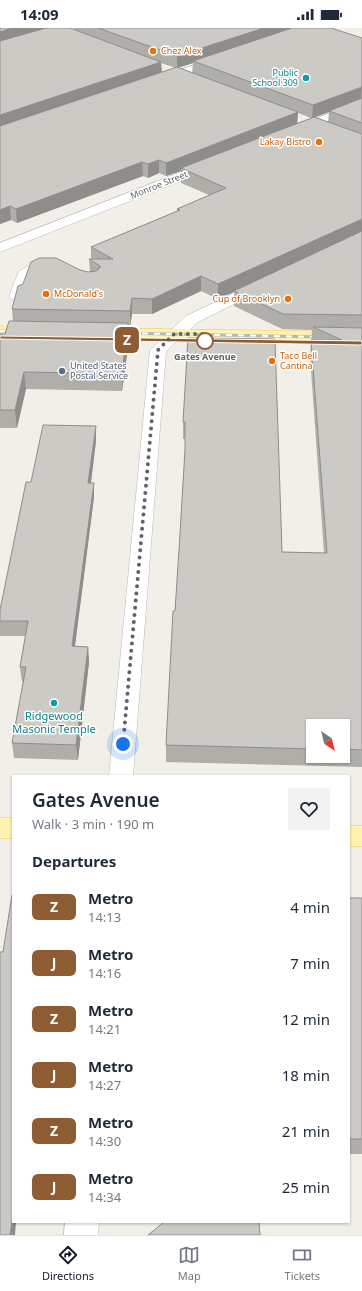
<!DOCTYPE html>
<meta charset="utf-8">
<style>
:root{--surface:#fff;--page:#f2f2f3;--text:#1f2937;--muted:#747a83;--line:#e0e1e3;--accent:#111827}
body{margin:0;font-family:"Noto Sans",sans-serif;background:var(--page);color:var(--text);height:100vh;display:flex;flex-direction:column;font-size:15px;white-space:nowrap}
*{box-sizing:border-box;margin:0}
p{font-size:13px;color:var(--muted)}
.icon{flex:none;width:22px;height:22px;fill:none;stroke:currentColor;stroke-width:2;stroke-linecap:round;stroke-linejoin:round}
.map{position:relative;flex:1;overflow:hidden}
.details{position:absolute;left:12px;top:747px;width:338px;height:448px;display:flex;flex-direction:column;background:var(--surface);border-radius:0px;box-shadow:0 1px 3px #0004}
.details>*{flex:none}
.badge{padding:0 8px;border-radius:6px;font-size:14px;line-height:26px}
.needle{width:26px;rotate:145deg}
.fabs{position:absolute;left:306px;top:691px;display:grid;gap:8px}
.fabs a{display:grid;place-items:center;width:44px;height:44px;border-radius:0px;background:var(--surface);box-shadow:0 1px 3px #0004;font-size:20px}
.you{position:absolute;width:20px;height:20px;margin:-10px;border:3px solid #fff;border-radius:50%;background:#1a73e8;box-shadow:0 0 0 6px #1a73e833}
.map>.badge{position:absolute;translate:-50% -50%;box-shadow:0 0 0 2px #fff}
h2{padding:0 20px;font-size:15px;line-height:36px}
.round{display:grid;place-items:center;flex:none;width:42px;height:42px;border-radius:0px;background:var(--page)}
.summary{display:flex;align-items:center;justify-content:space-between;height:68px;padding:0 20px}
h1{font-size:19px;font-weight:600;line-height:30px}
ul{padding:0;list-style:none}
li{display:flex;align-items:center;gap:12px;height:56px;padding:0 20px}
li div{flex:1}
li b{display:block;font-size:15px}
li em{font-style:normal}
li .badge{min-width:44px;font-weight:700;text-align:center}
.status{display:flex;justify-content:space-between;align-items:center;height:28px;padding:0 20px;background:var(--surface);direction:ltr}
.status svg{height:11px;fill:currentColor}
.tabs{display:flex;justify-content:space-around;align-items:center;height:56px;border-top:1px solid var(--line);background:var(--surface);font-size:11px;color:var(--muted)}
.tabs a{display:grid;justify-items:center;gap:2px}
.tabs .selected{color:var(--accent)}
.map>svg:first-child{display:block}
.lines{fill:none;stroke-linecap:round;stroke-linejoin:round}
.minor-casing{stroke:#b5b8bc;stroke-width:1}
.major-casing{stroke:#f2c960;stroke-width:1}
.minor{fill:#fff;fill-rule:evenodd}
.major{fill:#fff2af;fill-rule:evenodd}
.rail-casing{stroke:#b6b7b8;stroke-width:3}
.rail{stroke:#fff;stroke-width:2;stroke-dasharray:6;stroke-linecap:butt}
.wall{fill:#afaea9;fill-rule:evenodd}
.shaded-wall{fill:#8f8d8a}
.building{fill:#cccac5;stroke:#8f8d8a}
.line{fill:#8e5c33;stroke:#fff}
.walk{stroke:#5f6368;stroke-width:4;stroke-dasharray:0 7.2}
.food-dot{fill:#e8710a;stroke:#fff;stroke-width:1.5}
.culture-dot{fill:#0f9aa8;stroke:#fff;stroke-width:1.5}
.stop-dot{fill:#fff;stroke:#8e5c33;stroke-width:2}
.service-dot{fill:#5c6f8a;stroke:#fff;stroke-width:1.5}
.labels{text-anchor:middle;stroke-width:3;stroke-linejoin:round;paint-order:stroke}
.far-food-label{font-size:9px;fill:#c56008;stroke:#fff;text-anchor:start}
.far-culture-label{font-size:9px;fill:#0d838f;stroke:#fff;text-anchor:end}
.far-street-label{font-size:9px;fill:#5f6368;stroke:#fff}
.far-stop-label{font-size:9px;font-weight:bold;fill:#5f6368;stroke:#fff}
.far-service-label{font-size:9px;fill:#4e5e75;stroke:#fff;text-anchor:start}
.culture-label{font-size:11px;fill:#0d838f;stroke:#fff}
</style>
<div class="status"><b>14:09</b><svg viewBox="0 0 49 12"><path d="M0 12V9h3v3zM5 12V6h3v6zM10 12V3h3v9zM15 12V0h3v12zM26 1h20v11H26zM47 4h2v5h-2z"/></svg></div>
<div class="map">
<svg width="362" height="1207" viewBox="0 0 362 1207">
<rect width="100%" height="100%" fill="#f1efe8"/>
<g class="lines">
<g class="minor-casing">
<g id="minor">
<path d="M221,28L227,31L225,33L161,55H153L151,53L153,51Z"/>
<path d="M362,73V81L299,106H291L289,103L291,100Z"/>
<path d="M209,133L214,134L216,137L214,140L0,224V215Z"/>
<path d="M56,233L61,235L64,238L61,241L39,244L31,248L23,271L17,273L11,271L9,268L19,243L31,237Z"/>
<path d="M261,252L266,254L269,257L266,260L198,294L166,323L133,748H109L150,322L186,288Z"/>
<path d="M65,1194H99L98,1207H64Z"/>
</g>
</g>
<g class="major-casing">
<g id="major">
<path d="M0,298L41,301L43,304L41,307L35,309L0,308Z"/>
<path d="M99,300L362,304V314L99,310L93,308L91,305L93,302Z"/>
<rect x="0" y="790" width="13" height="20"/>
<rect x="349" y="798" width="13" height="20"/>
</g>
</g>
<use href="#minor" class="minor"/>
<use href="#major" class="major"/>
<g class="rail-casing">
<g id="rail">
<path d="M0,303L16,304"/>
<path d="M118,305L322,309"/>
<path d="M118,311L170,312"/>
</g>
</g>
<use href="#rail" class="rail"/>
</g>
<g class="wall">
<path d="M0,0L74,1V0H331L362,10V739L166,734V717L179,522L185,422V411H183V394L188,310L282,524L324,525L310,328L312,302L282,301L234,278V264L218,271L201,263L152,286H132L130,299H128L129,312L122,363L26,361L17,400H0V306H5L13,293L12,281L80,242L88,244H90L89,231H91V219L177,183V181L209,167L181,155V143L166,148L159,145L148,150L143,148L17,195L11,192L0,196ZM161,35L176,40L162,45ZM193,35L192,45L178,40ZM329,84L328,94L315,89L321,87ZM298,85L311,90L297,96ZM313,698H343V728H313Z"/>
<path d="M96,398V413L91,455L94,469L75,618L88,619L89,634L78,732L14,730L12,715L23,654H22L20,639L25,608H0V582L31,454Z"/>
<rect x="349" y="870" width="13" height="256"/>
</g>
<g class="shaded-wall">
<path d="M12,0H48L0,15V4Z"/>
<path d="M264,0H296L193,33V35L177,40V28Z"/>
<path d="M161,34L162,46L0,100V87Z"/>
<path d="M362,59L361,72L329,83V84L312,90L313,77Z"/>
<path d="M298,84L297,97L181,140V143L166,148V135Z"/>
<path d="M159,132V145L148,150V136Z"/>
<path d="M142,134L143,148L17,195L16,181Z"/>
<path d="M10,178L11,192L0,196V182Z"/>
<path d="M362,191V205L218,271V256Z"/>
<path d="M201,248V263L152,286V271Z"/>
<path d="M132,270V286L130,299V283Z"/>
<path d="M128,295L129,312L122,363V346Z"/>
<path d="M24,344L26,361L17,400L15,382Z"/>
<path d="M96,398V413L89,469L88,455Z"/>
<path d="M94,455V469L73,633L72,618Z"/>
<path d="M88,619L89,634L78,732L76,717Z"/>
<path d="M13,1186V1194H16L15,1207H10Z"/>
</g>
<g class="building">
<path d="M0,0H12L0,4Z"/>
<path d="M46,0H70L161,34L0,87V13Z"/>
<path d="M98,0H264L177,28Z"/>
<path d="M292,0H331L362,10V59L313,77L193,33Z"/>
<path d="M177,39L298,84L166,135L159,132L148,136L142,134L16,181L10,178L0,182V98Z"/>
<path d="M362,70V95L329,83Z"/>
<path d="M314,89L362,106V191L218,256L201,248L152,271L132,270L130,283L12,281L18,258L23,256L31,234L39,230H56L80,242L88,244L96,243L100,240V238L89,231H113L91,219L180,182L177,181L226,160L181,140Z"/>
<path d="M362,203V287L283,286L234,263Z"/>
<path d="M9,293L128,295L122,346L24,344L15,382H0V306H5Z"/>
<path d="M313,299L362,300V722L343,721V698H313V721L166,717L173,583H175L179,522L185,422V394H183L188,310L275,311L282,524L327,525L311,312H342Z"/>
<path d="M43,397L96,398L88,455H94L72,618L88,619L76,717L12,715L26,639H20L28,593H0V582L26,454H31Z"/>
<path d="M12,867H13V1186L10,1207H0V924H3Z"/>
<rect x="349" y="870" width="13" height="241"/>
<path d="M164,1194H259L260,1207H148Z"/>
</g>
<path class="line" d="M0,308L362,313V317L0,311Z"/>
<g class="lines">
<path class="walk" d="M123,716L158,322L174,306H208L205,313"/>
</g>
<g class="food-dot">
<circle cx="153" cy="23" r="4"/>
<circle cx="319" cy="114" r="4"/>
<circle cx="46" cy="266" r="4"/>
<circle cx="288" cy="271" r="4"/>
<circle cx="272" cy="333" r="4"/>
</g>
<g class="culture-dot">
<circle cx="306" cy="50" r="4"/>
<circle cx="54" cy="675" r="4"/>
</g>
<circle class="stop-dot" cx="205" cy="313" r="8"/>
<circle class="service-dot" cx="62" cy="343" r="4"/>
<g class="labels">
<g class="far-food-label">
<text x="161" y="26">Chez Alex</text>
<text x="311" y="117" text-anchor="end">Lakay Bistro</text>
<text x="54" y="269">McDonald's</text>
<text x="280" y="274" text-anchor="end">Cup of Brooklyn</text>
<text x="280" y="331">Taco Bell<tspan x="280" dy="10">Cantina</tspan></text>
</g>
<g class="far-culture-label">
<text x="298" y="48">Public<tspan x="298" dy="10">School 309</tspan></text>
</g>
<g class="far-street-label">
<text transform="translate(159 157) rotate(-22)" y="3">Monroe Street</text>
</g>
<g class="far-stop-label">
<text x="205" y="332">Gates Avenue</text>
</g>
<g class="far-service-label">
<text x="70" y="341">United States<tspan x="70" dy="10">Postal Service</tspan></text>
</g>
<g class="culture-label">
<text x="54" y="692">Ridgewood<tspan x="54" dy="13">Masonic Temple</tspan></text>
</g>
</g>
</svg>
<div class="fabs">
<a><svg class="needle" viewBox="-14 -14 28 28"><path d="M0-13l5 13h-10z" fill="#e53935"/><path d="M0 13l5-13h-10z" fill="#747a83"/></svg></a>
</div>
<div class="you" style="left:123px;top:716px"></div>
<b class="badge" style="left:127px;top:312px;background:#8e5c33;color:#fff">Z</b>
<section class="details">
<div class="summary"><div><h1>Gates Avenue</h1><p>Walk · 3 min · 190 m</p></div><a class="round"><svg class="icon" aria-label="heart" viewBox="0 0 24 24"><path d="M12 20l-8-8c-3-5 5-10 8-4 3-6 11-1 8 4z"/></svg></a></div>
<h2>Departures</h2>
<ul>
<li><span class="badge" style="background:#8e5c33;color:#fff">Z</span><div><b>Metro</b><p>14:13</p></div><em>4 min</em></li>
<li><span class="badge" style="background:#8e5c33;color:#fff">J</span><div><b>Metro</b><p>14:16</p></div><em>7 min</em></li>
<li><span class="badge" style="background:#8e5c33;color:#fff">Z</span><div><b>Metro</b><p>14:21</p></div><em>12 min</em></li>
<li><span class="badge" style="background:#8e5c33;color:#fff">J</span><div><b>Metro</b><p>14:27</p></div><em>18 min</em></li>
<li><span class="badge" style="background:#8e5c33;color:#fff">Z</span><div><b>Metro</b><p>14:30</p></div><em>21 min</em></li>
<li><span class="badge" style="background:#8e5c33;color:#fff">J</span><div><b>Metro</b><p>14:34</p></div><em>25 min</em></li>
</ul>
</section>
</div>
<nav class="tabs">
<a class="selected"><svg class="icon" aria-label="directions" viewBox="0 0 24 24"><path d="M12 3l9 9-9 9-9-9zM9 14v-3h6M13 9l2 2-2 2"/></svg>Directions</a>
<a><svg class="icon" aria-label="map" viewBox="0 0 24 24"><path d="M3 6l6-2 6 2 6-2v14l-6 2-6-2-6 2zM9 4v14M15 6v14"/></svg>Map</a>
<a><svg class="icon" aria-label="tickets" viewBox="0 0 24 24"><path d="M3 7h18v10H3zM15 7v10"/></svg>Tickets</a>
</nav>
